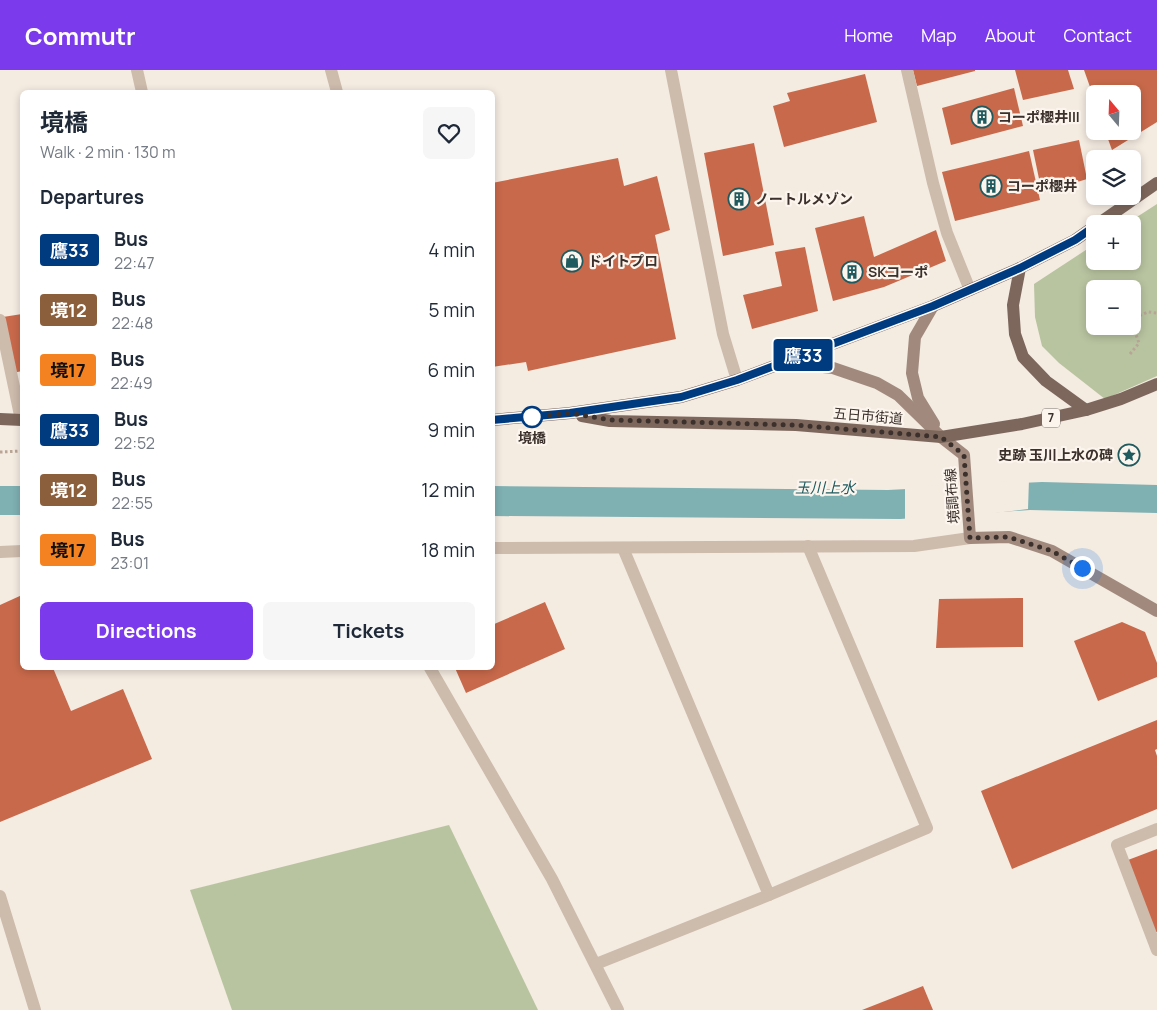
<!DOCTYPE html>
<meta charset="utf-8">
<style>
:root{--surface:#fff;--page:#f6f6f7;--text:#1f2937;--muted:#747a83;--accent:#7c3aed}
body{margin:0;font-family:Manrope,"Noto Sans JP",sans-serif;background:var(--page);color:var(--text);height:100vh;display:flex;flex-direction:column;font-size:19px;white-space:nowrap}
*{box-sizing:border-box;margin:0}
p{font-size:16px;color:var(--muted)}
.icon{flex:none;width:28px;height:28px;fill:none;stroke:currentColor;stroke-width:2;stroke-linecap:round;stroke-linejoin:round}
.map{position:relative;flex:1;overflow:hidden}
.sheet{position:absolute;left:20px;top:20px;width:475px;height:580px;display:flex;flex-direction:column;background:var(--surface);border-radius:8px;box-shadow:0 2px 8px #0003}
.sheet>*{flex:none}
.badge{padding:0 10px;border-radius:4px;font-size:18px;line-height:32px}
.needle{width:32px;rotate:341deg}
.buttons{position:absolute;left:1086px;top:15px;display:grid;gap:10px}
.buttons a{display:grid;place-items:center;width:55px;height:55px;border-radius:8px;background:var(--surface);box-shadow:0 2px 8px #0003;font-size:25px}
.you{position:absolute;width:25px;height:25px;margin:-12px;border:4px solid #fff;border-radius:50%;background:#1a73e8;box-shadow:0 0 0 8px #1a73e833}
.map>.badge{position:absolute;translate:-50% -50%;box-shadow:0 0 0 2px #fff}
h2{padding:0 20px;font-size:19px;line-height:45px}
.round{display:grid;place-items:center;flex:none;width:52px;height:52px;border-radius:8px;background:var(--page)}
.overview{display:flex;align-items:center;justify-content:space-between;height:85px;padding:0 20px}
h1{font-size:24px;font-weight:700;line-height:38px}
.action{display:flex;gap:10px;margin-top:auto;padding:10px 20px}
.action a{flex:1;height:58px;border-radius:8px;background:var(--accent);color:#fff;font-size:20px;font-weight:700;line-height:58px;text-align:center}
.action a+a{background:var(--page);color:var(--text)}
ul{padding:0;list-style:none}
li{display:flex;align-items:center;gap:15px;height:60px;padding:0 20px}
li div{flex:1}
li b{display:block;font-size:19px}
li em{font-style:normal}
li .badge{min-width:55px;font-weight:700;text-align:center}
header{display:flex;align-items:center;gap:30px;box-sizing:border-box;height:70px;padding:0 25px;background:var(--accent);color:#fff}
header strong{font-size:24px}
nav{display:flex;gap:28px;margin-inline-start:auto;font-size:18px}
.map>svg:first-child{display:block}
.green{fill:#b8c4a0;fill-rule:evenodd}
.water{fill:#7fb0b2}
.pier{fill:#f4ebe1}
.building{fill:#c8694b}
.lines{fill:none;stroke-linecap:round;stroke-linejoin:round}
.path{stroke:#b9a596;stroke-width:3;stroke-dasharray:2.5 2.5;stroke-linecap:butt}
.service{stroke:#cdbbac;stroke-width:12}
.minor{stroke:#cdbbac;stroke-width:12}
.secondary{stroke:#a18a7d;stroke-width:12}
.primary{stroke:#7d675c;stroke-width:12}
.line-casing{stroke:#fff;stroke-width:11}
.line{stroke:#003b80;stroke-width:8}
.walk{stroke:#3b302b;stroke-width:5;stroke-dasharray:0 9}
.stop-dot{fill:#fff;stroke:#003b80;stroke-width:2.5}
.labels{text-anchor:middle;stroke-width:4.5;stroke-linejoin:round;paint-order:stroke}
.shield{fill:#fbf5ee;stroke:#756b66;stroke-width:1}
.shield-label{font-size:12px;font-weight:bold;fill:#3b302b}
.poi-label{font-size:14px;font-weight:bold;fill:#3b302b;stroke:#fbf5ee;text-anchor:start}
.street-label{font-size:14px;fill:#3b302b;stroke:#fbf5ee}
.stop-label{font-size:14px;font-weight:bold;fill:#3b302b;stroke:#fbf5ee}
.water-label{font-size:15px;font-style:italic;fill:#1f5a5e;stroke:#fbf5ee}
</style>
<header>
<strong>Commutr</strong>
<nav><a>Home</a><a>Map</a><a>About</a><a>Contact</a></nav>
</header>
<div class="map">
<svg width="1157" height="940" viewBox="0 0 1157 940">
<rect width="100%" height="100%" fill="#f4ebe1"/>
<g class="green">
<path d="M1157,134V306L1105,329L1059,293L1042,276L1035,247L1034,214L1095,174V191H1132V154H1126ZM1095,219H1132V256H1095Z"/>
<path d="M449,755L538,940H232L190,820Z"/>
</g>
<g class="water">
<path d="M1042,412L1157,415V443L1030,440L900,449L493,446V416L888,420Z"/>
<rect x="0" y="416" width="22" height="29"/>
</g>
<path class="pier" d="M1029,410L1028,439L954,448L905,451V417Z"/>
<g class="building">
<path d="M913,0H975V1L917,16Z"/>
<path d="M1015,0H1068L1074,19L1023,30Z"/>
<path d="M1084,0H1157V52L1112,80L1105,61H1132V24H1095V31Z"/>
<path d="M865,4L877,52L784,77L773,36L790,31L787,23Z"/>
<path d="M1014,18L1023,56L951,75L942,38Z"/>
<path d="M1079,70L1087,109L1042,123L1033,80Z"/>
<path d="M754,73L774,175L723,186L704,83Z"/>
<path d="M1029,81L1040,130L955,151L942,102Z"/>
<path d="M618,88L624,116L657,106L670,160L655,165L676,269L528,301L526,292L492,297V113Z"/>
<path d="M864,146L874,187L936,160L946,191L884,217L833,231L815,158Z"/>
<path d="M805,177L818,241L752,259L743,225L782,216L775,182Z"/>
<path d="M22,244V301L13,303L3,247Z"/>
<path d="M22,525V598H53L71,641L123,619L152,689L0,752V535Z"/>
<path d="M1023,528V577L936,578L939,529Z"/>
<path d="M545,532L565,579L466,623L455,598H492V555Z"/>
<path d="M1122,552L1145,562L1157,593V607L1098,631L1074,571Z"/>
<path d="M1157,650V679L1155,680L1157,686V739L1012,799L981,721Z"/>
<path d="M1157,779V862H1155L1128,790Z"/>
<path d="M923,916L933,940H862Z"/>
</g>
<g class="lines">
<g class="path">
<path d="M1130,284L1139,273L1134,259L1136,247L1148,242L1157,243"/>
<path d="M0,382L22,381"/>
</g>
<g class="service">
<path d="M137,0L142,22"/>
<path d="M331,0L337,22"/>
<path d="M907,0L933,113L947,163L970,220"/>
<path d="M0,250L21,350"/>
<path d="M623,478L769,825"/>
</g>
<g class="minor">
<path d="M671,0L723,264L737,310"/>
<path d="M492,478L914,476L970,468"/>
<path d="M0,482L22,481"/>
<path d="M430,598L552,809L618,940"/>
<path d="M1157,759L1117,775L1157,880"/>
<path d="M0,826L35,940"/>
<path d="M596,894L769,825L927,758L808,476"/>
</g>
<g class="secondary">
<path d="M933,236L915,267L912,303L918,328L934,354"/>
<path d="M783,293L833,298L877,313L898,325L941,367L964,385L970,468L1009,467L1052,481L1157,541"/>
</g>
<g class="primary">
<path d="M1098,154L1157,113"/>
<path d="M1020,198L1013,235L1015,264L1023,287L1046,311L1086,340"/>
<path d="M582,346L610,351L796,355L941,367L1022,354L1086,340L1121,329L1157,314"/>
<path d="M0,349L22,350"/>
<path d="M492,350L570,343L681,327L737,310L933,236L1020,198L1075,170L1095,156"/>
</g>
</g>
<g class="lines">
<g class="line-casing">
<path id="line" d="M492,350L570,343L681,327L737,310L933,236L1020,198L1075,170L1095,156"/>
</g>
<use href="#line" class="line"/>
<path class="walk" d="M532,347L570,343L610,350L796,355L941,367L964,385L970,468L1008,467L1052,481L1082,498"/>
</g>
<defs>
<g id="building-ring" transform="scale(1.125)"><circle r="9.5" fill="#fbf5ee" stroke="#1f5a5e" stroke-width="1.5"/><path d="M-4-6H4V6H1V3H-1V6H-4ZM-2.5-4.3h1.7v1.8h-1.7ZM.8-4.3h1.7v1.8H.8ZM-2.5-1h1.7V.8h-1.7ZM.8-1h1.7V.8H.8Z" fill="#1f5a5e"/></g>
<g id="shop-ring" transform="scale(1.125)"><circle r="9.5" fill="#fbf5ee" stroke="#1f5a5e" stroke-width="1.5"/><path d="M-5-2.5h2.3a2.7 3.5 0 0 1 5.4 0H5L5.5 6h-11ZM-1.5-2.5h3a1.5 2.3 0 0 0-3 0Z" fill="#1f5a5e"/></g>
<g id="sight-ring" transform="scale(1.125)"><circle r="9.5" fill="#fbf5ee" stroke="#1f5a5e" stroke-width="1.5"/><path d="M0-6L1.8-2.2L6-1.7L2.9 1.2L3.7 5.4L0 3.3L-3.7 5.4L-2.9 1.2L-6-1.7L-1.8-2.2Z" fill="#1f5a5e"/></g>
</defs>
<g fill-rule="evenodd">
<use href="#building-ring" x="982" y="47"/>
<use href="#building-ring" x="991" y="116"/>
<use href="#building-ring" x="739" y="129"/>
<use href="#shop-ring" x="572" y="191"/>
<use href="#building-ring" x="852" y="202"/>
<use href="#sight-ring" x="1129" y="385"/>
</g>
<circle class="stop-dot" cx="532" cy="347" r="10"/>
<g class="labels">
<rect class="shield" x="1042" y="338.5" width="18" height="19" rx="4"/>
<g class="shield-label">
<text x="1051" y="352">7</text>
</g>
<g class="poi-label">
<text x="998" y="52">コーポ櫻井III</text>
<text x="1007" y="121">コーポ櫻井</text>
<text x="755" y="134">ノートルメゾン</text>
<text x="588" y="196">ドイトプロ</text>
<text x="868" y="207">SKコーポ</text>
<text x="1113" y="390" text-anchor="end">史跡 玉川上水の碑</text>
</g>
<g class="street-label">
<text transform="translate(868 346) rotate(5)" y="5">五日市街道</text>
<text transform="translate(952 426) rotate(-94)" y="5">境調布線</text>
</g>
<g class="stop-label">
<text x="532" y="373">境橋</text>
</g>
<g class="water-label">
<text x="825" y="423">玉川上水</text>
</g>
</g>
</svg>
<div class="buttons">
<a><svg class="needle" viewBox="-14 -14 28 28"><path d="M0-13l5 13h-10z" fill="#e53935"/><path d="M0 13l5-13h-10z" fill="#747a83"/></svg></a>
<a><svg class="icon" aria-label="layers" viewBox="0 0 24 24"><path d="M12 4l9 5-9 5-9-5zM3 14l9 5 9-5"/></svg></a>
<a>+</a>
<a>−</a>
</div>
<div class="you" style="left:1082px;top:498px"></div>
<b class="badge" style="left:803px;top:285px;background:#003b80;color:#fff">鷹33</b>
<section class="sheet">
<div class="overview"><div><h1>境橋</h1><p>Walk · 2 min · 130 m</p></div><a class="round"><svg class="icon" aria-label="heart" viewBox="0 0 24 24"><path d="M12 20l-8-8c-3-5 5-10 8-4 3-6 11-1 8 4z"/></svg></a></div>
<h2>Departures</h2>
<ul>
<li><span class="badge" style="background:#003b80;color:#fff">鷹33</span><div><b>Bus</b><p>22:47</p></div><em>4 min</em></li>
<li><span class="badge" style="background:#8b5e3c;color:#fff">境12</span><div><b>Bus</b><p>22:48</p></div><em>5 min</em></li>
<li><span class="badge" style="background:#f58220;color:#111">境17</span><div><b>Bus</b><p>22:49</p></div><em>6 min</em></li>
<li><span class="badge" style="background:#003b80;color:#fff">鷹33</span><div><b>Bus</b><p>22:52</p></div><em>9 min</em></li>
<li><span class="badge" style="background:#8b5e3c;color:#fff">境12</span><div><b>Bus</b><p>22:55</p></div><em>12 min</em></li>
<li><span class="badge" style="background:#f58220;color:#111">境17</span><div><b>Bus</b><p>23:01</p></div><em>18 min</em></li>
</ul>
<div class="action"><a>Directions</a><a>Tickets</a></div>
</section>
</div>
